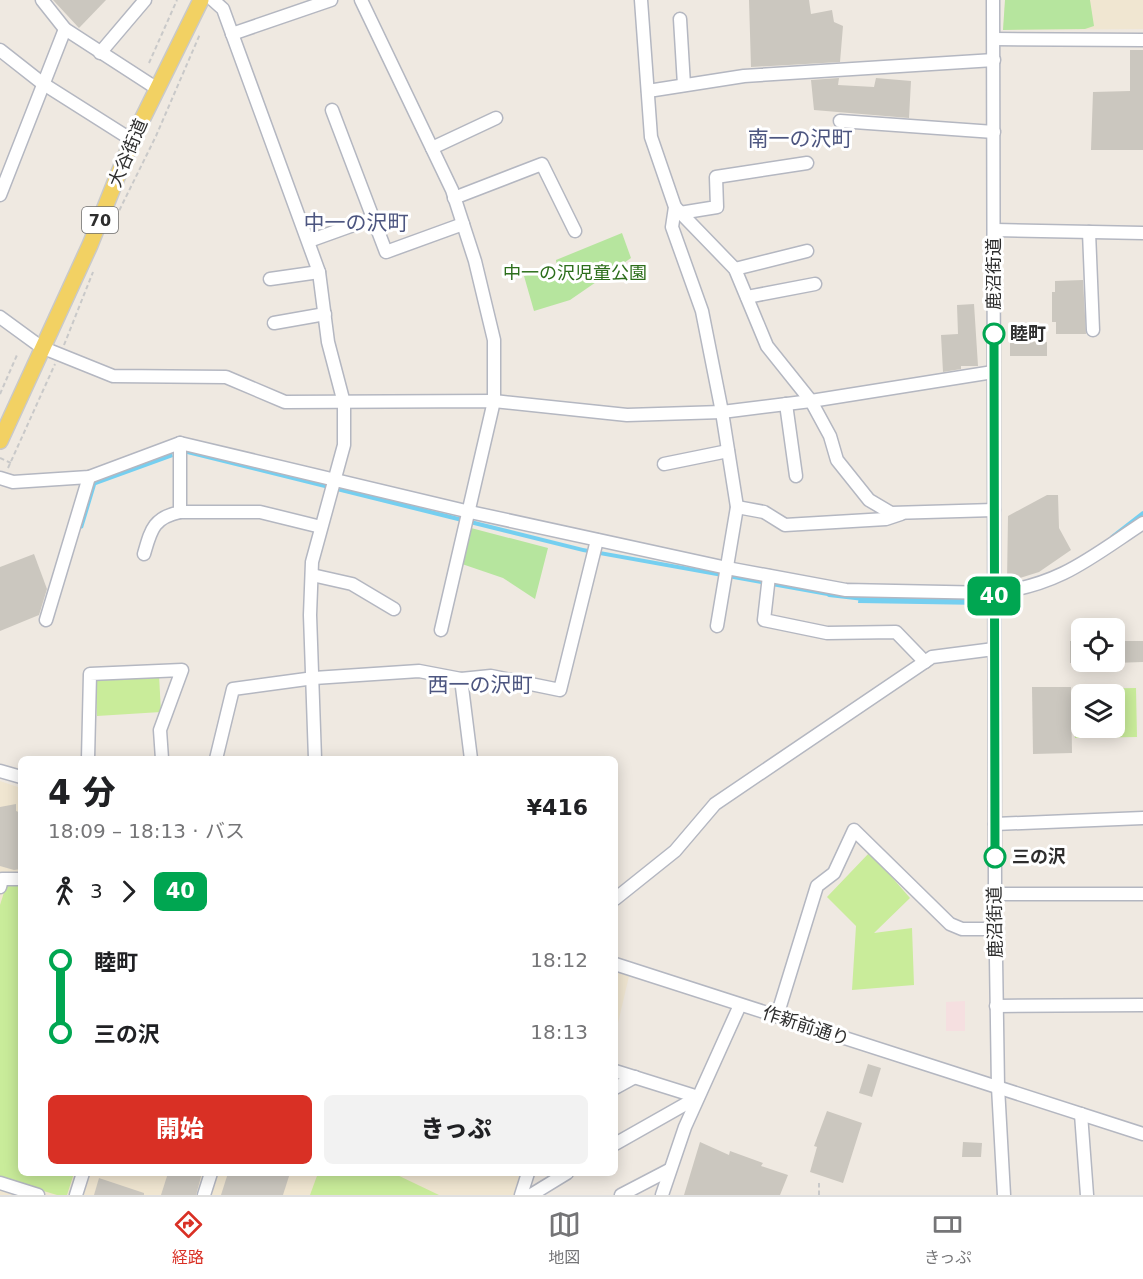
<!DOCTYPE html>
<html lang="ja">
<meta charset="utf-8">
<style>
:root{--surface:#fff;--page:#f2f2f2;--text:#202124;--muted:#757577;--line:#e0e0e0;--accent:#d93025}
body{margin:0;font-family:"DejaVu Sans","Noto Sans JP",sans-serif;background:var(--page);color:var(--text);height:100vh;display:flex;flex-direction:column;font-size:22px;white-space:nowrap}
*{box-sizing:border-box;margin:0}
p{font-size:20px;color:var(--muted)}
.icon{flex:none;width:33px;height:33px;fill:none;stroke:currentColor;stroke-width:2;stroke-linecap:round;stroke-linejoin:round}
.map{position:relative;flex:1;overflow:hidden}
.side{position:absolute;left:18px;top:756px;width:600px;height:420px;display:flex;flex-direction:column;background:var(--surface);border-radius:9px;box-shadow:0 3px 15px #0003}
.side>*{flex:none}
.badge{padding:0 12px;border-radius:9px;font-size:21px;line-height:39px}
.fabs{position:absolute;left:1071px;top:618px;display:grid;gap:12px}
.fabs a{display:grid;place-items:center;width:54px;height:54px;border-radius:9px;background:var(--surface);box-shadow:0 3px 15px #0003;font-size:30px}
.map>.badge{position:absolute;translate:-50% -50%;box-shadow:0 0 0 3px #fff}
.legs{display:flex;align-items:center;gap:9px;height:66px;padding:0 30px;font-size:20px}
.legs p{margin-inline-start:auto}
.headline{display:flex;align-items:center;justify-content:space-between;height:102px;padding:0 30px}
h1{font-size:33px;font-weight:800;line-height:45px}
.button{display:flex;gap:12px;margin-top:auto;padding:12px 30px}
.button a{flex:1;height:69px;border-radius:9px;background:var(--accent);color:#fff;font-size:24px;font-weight:800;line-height:69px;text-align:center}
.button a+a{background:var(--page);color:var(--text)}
ul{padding:0 30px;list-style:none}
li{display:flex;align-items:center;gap:21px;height:72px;font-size:22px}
li i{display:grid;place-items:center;width:9px;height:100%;margin:0 8px;background:currentColor}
li i::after{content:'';width:15px;height:15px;margin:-8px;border:4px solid;border-radius:50%;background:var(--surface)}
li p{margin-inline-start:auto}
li:first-child i{background:linear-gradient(#0000 50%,currentColor 0)}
li:last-child i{background:linear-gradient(currentColor 50%,#0000 0)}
.menu{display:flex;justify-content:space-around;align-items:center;height:84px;border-top:2px solid var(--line);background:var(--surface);font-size:16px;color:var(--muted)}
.menu a{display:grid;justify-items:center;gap:3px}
.menu .current{color:var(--accent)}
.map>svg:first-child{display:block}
.education{fill:#f0e6d1}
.medical{fill:#f5dfe0}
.green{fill:#b6e59e}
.pitch{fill:#c9ec9a;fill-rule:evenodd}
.water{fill:#75cff0}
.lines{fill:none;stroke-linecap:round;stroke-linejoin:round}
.stream{stroke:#75cff0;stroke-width:4}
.building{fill:#cbc7bf}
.minor-casing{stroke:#b4b7c1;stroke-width:15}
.major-casing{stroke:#c9c9c9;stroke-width:18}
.path{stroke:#c9c9c9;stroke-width:2;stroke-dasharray:4.5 3;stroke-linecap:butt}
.minor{stroke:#fff;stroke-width:12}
.major{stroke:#f2d163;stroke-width:15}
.line-1-casing{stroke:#fff;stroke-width:14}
.line-1{stroke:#00a651;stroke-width:9}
.stop-1-dot{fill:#fff;stroke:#00a651;stroke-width:3}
.labels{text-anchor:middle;stroke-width:6;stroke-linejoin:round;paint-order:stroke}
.shield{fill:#fff;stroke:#6d6d6d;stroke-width:1.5}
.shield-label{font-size:16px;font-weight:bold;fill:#2e2e2e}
.street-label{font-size:18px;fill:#2e2e2e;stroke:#fff}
.park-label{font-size:18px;fill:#2c6e1b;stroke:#fff}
.stop-label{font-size:18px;font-weight:bold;fill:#2e2e2e;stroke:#fff;text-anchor:start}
.quarter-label{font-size:21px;fill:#4d5680;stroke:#fff}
</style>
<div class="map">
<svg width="1143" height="1195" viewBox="0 0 1143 1195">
<rect width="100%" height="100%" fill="#efe9e1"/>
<g class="education">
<path d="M1005,0H1143V29L1003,30Z"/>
<path d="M0,781L21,788V1173H524L517,1195H0Z"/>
<path d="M615,972L629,976L615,1036Z"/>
</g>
<path class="medical" d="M965,1001V1031H946V1002Z"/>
<g class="green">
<path d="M1005,0H1090L1094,26L1085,29L1003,30Z"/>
<path d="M622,233L631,258L570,300L534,311L524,276L557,267L556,260Z"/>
<path d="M471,528L548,548L535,599L503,578L462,564Z"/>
</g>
<g class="pitch">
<path d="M159,675L161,712L97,716L95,678Z"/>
<path d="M1136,688L1137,737L1075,738L1074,689ZM1114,694V728H1082V694Z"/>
<path d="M870,852L910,898L874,933L912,928L914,985L852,990L856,926L827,897Z"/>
<path d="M6,886H21V1173H74L67,1195H57L0,1178V905Z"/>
<path d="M318,1173H393L439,1195H310Z"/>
</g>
<g class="water">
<path d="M183,448L583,548L833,593V597L583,552L183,453Z"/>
<path d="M172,453L173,457L96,485L83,528L77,530L92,481Z"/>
<path d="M859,595L983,598L984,605L858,603Z"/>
</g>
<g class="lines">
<g class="stream">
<path d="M1112,537L1143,513"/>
<path d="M829,595L864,599"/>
</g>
</g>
<g class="building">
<path d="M53,0H106L79,28Z"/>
<path d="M749,0H809L811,14L832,10L834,22L843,26L840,62L751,67Z"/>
<path d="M1130,50H1143V150H1091L1093,92L1130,91Z"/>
<path d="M839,78L838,85L874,87L876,78L911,81L909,118L814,110L811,80Z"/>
<path d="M1083,280L1086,334H1056V322H1052V292H1055V281Z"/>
<path d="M974,304L978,366H961V369L943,372L941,335L958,334L957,305Z"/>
<path d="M1010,341L1047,342V356H1010Z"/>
<path d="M1047,495H1058L1059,528L1071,550L1039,572L1007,582L1008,516Z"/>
<path d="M34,554L47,589L39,615L0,631V567Z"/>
<rect x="1070" y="641" width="12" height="22"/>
<path d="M1114,641H1143V662L1114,663Z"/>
<path d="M1032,687H1071L1072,753L1033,754Z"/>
<path d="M16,804V811L21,813V869L14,870L0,866V807Z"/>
<path d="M868,1064L881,1068L872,1097L859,1093Z"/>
<path d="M827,1111L862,1123L843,1183L810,1172L817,1147L814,1146Z"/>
<path d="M700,1142L729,1155L730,1151L763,1163L761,1166L788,1175L780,1195H684Z"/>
<path d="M963,1142L982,1143L981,1157H962Z"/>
<path d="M168,1173H202L196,1195H161Z"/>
<path d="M228,1173H290L283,1195H221Z"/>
<path d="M99,1178L144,1193V1195H94Z"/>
</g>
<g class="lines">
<g class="minor-casing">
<g id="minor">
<path d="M42,0L65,29L156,88"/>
<path d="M213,0L223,9L319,272L328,342L344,403V445L312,562L310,615L315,759"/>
<path d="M361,0L452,190L475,261L494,340V401L441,630"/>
<path d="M641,0L651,137L675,207L672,227L702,311L722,412L737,507L717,626"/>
<path d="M993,0L995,894L998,1087L1004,1195"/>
<path d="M680,19L684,85"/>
<path d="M232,34L331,0"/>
<path d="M994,39L1143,40"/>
<path d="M0,50L42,83L132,140"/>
<path d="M100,53L145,0"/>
<path d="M648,91L744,76L994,60"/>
<path d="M332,110L373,218"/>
<path d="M840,121L994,132"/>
<path d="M432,148L496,118"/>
<path d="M0,195L65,29"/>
<path d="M454,198L542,164L575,231"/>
<path d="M675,207L735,269L767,346L811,401L830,436L837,460L869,500L891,513L994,510"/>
<path d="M680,213L717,207L716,177L807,163"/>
<path d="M995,230L1143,233"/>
<path d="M1089,232L1093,330"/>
<path d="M309,241L373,218L386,252L463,224"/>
<path d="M735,269L807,251"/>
<path d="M270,279L319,272"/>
<path d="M747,297L815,284"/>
<path d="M0,317L41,347L113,376L226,377L285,402L494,401L627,415L722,412L811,401L993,372"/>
<path d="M274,323L325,314"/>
<path d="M786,404L796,476"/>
<path d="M664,464L728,451"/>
<path d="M0,478L13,482L89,477L180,443L470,512L727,568L846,590L994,593C1060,585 1090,558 1143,523"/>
<path d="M737,507L764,512L785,525L886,519L901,514"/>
<path d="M180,512H260L321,527"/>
<path d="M144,554C151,530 153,518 180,512V443"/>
<path d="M312,575L352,584L394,609"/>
<path d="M769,576L764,620L827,633L896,632L925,662"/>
<path d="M46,620L89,477"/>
<path d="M461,679L491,676L560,690L597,540"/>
<path d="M88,759L90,674L182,670L160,730L162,759"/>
<path d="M216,759L233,689L314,678L419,671L461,679L471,759"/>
<path d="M0,771L21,777"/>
<path d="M995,824L1143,818"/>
<path d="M0,887L2,879H21"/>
<path d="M995,894H1143"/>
<path d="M615,899L675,851L715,804L932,657L994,649"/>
<path d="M615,964L1143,1134"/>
<path d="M996,1006L1143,1005"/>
<path d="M777,1016L817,886L834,873L854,830L950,924L962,929H996"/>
<path d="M615,1071L698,1097"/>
<path d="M615,1088L635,1077"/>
<path d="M1081,1114L1087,1195"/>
<path d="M615,1144L698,1097"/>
<path d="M0,1183L38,1195"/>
<path d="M76,1195L83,1173"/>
<path d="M204,1195L211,1173"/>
<path d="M521,1195L528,1173"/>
<path d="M531,1195L567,1173"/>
<path d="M621,1195L669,1170"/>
<path d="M662,1195L685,1127L740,1005"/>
</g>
</g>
<g class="major-casing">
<path id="major" d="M0,441L90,245L132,140L201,0"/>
</g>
<g class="path">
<path d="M149,63L177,0"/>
<path d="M116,217L156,136L200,34"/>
<path d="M64,345L93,272"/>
<path d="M0,394L17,355"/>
<path d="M0,458L11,463"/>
<path d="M8,468L55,364"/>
<path d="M819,1183V1195"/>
</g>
<use href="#minor" class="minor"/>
<use href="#major" class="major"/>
</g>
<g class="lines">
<g class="line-1-casing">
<path id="line-1" d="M994,334L995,857"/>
</g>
<use href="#line-1" class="line-1"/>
</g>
<g class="stop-1-dot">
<circle cx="994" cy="334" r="10"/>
<circle cx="995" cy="857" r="10"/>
</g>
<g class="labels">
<rect class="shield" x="82" y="207" width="36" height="26" rx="4.5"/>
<g class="shield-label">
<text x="100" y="226">70</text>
</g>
<g class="street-label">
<text transform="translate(128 153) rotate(-67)" y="6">大谷街道</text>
<text transform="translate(994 274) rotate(-90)" y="6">鹿沼街道</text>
<text transform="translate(995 922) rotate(-91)" y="6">鹿沼街道</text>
<text transform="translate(806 1026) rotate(18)" y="6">作新前通り</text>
</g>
<g class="park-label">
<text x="575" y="279">中一の沢児童公園</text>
</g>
<g class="stop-label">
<text x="1010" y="340">睦町</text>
<text x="1012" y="863">三の沢</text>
</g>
<g class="quarter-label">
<text x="800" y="146">南一の沢町</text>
<text x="356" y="230">中一の沢町</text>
<text x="480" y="692">西一の沢町</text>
</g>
</g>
</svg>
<div class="fabs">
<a><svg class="icon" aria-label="locate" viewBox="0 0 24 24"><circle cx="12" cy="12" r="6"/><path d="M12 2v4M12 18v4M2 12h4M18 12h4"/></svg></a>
<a><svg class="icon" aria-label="layers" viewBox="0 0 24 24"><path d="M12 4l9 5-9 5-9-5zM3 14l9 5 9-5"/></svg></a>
</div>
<b class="badge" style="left:994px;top:596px;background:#00a651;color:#fff">40</b>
<section class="side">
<div class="headline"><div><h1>4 分</h1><p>18:09 – 18:13 · バス</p></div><b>¥416</b></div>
<div class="legs"><svg class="icon" aria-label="walk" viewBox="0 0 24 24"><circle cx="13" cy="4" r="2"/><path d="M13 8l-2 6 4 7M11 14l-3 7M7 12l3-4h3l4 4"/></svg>3<svg class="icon" aria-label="forward" viewBox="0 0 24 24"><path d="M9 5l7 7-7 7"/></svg><b class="badge" style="background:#00a651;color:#fff">40</b></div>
<ul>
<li><i style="color:#00a651"></i><b>睦町</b><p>18:12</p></li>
<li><i style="color:#00a651"></i><b>三の沢</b><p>18:13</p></li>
</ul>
<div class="button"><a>開始</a><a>きっぷ</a></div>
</section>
</div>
<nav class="menu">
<a class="current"><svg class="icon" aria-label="directions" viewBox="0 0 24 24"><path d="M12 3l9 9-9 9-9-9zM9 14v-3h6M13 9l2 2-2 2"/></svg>経路</a>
<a><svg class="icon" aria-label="map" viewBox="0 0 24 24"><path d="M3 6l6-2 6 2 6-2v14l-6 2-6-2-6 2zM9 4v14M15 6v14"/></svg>地図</a>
<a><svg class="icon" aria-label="tickets" viewBox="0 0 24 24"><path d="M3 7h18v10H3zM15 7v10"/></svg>きっぷ</a>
</nav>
